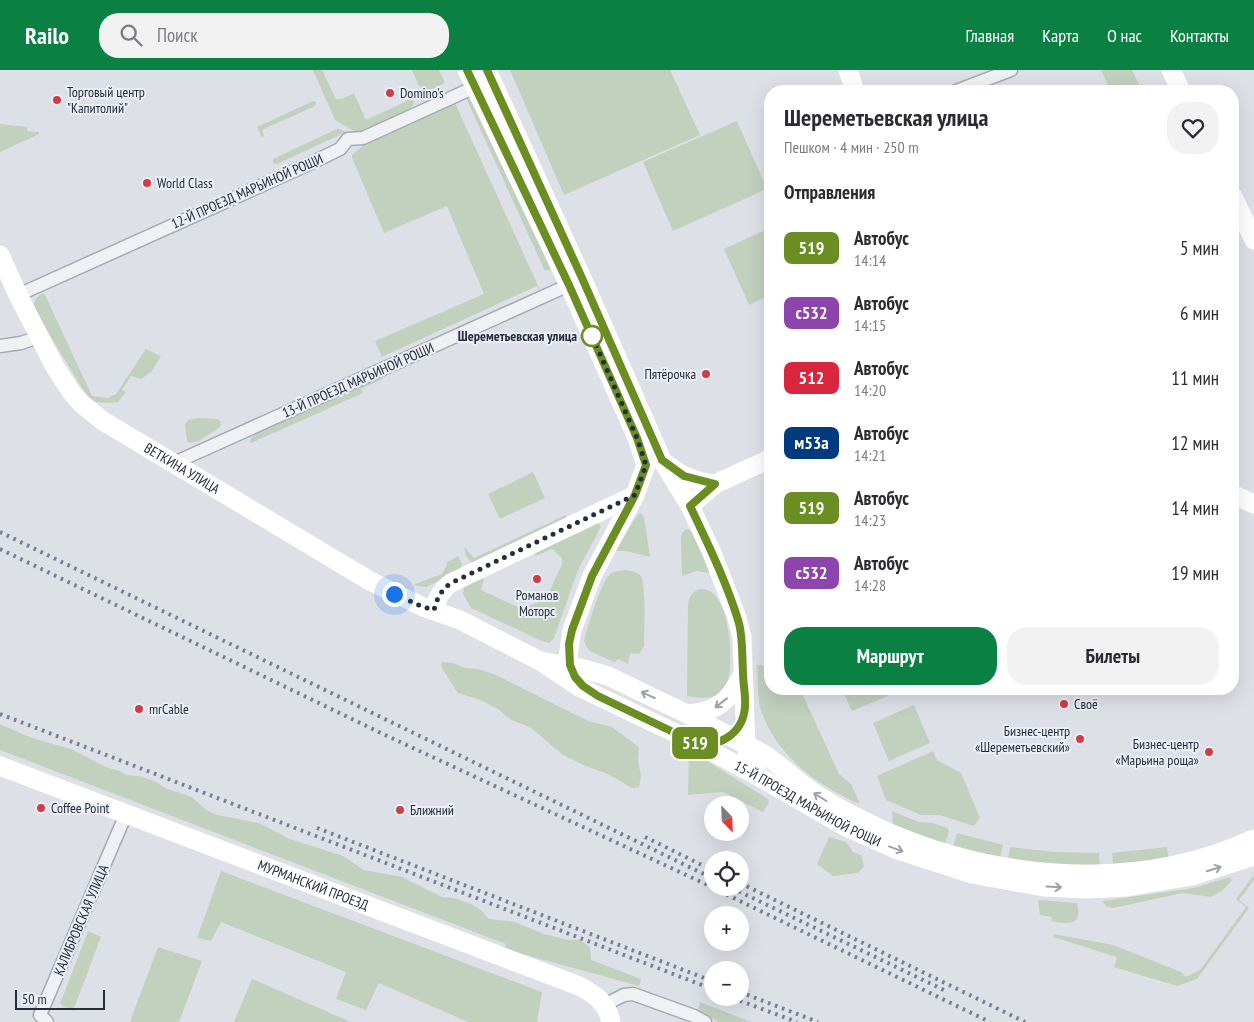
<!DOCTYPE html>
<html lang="ru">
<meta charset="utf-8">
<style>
:root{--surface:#fff;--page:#f2f2f3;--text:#2b2b33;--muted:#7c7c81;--accent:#0b8043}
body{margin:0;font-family:"PT Sans Narrow",sans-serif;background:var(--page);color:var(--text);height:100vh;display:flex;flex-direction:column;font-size:19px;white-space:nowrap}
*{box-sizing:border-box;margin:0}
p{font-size:16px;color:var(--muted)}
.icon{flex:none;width:28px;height:28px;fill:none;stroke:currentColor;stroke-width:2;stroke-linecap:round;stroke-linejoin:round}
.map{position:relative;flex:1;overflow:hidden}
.side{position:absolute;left:764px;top:15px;width:475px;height:610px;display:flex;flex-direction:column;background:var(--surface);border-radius:20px;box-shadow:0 5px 20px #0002}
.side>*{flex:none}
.badge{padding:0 10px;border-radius:8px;font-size:18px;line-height:32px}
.needle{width:32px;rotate:157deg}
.fabs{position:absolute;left:704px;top:726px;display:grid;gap:10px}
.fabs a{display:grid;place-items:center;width:45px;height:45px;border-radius:50%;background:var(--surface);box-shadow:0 5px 20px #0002;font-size:25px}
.scale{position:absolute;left:15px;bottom:12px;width:90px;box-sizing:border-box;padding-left:5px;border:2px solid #262c3e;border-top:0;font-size:14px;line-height:18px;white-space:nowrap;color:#262c3e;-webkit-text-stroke:4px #eceff5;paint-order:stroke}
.you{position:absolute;width:25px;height:25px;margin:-12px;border:4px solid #fff;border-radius:50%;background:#1a73e8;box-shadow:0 0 0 8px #1a73e833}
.map>.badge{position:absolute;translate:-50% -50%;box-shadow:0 0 0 2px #fff}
h2{padding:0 20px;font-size:19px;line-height:45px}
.round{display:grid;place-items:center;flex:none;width:52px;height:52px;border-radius:20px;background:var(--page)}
.summary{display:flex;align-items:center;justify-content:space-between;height:85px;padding:0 20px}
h1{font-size:24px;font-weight:700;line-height:38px}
.primary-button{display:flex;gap:10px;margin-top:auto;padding:10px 20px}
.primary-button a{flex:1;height:58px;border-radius:20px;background:var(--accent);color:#fff;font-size:20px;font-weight:700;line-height:58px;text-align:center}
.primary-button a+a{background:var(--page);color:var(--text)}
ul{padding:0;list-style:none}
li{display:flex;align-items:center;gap:15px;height:65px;padding:0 20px}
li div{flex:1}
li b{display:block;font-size:19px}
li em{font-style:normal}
li .badge{min-width:55px;font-weight:700;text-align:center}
header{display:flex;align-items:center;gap:30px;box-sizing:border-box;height:70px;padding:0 25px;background:var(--accent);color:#fff}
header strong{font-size:24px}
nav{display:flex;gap:28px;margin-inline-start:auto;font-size:18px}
.search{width:350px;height:45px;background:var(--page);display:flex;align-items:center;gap:12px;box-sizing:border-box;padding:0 18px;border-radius:20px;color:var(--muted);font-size:19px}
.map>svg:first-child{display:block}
.green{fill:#c1d1be}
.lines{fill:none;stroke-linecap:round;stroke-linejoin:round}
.street-casing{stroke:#a6aab4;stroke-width:15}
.street{stroke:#eff1f5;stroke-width:12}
.secondary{stroke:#fff;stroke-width:19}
.rail{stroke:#767d91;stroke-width:4;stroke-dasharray:2.5 5;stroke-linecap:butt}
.oneway{stroke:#9da0a8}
.line-casing{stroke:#fff;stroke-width:11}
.line{stroke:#6b8e23;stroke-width:8}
.walk{stroke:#262c3e;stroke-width:5;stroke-dasharray:0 9}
.poi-dot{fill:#cf3e45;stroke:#eceff5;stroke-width:2}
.stop-dot{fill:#fff;stroke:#6b8e23;stroke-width:2.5}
.labels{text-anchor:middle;stroke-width:4;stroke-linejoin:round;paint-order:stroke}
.poi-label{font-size:14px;fill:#262c3e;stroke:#eceff5;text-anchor:start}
.street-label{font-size:14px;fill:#262c3e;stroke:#eceff5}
.stop-label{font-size:14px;font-weight:bold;fill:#262c3e;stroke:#eceff5;text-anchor:end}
</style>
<header>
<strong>Railo</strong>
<div class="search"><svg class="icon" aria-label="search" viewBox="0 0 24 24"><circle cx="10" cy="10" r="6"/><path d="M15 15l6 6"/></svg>Поиск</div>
<nav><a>Главная</a><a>Карта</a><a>О нас</a><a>Контакты</a></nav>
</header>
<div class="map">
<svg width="1254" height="952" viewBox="0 0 1254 952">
<rect width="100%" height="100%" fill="#dde0e7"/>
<g class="green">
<path d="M313,0H322L336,29H342L354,23L366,50L413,28L414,34L409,40L364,61H354L335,50Z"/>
<path d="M412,0H439L445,13L432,19L423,20L418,14Z"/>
<path d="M510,0H670L700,65L564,125Z"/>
<path d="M1101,0H1132L1142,21H1111Z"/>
<path d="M466,28L471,29L477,34L551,199L545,201Z"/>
<path d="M313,31L316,32L315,36L262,60L264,66L262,67L257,57Z"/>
<path d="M455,33L540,220L537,216L382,287L375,271L484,224L447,136L384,163L352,88V85L364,75Z"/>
<path d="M737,51L767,119L673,161L643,92Z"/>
<path d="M0,54L27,57V61L39,62V64L0,82Z"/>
<path d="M337,59H340L346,62L277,94L273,93V89Z"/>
<path d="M770,158V225L749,235L724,179Z"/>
<path d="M44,223L92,326L108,328L116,324L146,279L161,286L151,302L141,309L131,306L122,320L126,322L118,332L108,333L90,331L35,241C32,232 35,227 44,223Z"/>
<path d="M380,308L382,309L361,319L363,323L251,373L250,370L253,366Z"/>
<path d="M197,348L217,349L221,352L220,357L199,371L190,373L187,371L185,355L188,350Z"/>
<path d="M533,402L545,428L500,449L488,424Z"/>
<path d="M641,443L644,447L650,487L626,481H615L638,444Z"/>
<path d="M566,445V449L473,493C467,489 465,484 464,477L474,488Z"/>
<path d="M594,454H599L601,457L578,500L554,568L550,573L544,572L471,538L463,524L464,518L466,515L482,507L484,510L481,520L522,539L546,529L562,494V488L552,479L536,486L534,482Z"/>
<path d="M686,459L690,460L694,464L710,503L697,501L682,506L681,468L682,463Z"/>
<path d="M458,486L462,494L461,498L456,503L426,517L413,515L442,504L447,495L446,493Z"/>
<path d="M625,500C630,501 636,501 640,505C647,513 644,563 644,576L639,584L630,583L628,594L619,589L614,592L590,581L587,578L584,571C587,558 601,512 610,504C614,501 620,501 625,500Z"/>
<path d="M700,519C707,519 712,521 716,527C727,541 729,562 730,579C732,612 726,635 687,626L688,535C689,526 691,523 700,519Z"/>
<path d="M443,592L453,593L465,598L478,599L494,604L588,651L612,657L639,677L638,690L641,706L639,717L632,718L608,704L583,695L563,685L530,657L511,650L498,639L480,630L458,623L443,600L441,594Z"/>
<path d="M757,595L770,596V619H800L839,704L851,714L860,734C853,732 846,727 839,724C804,705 772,677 760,637C757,624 758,608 757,595Z"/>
<path d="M842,619H885L888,626L852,641Z"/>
<path d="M914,635L930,673L889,691L873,653Z"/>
<path d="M0,654L32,668L71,679L106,697L120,701L126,705L139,706L156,712L167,719L192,727L206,740L218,745L259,753L290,769L343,786L364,800L402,807L442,827L454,828L471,834L481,840L489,849L515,852L544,864L568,870H580L590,877L591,890L641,909L639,916L504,879L506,874L0,680Z"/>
<path d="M933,681L937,690L961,703L980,748L974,756L940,745H921L886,730L877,706Z"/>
<path d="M689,682L704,689L768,729L769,732L763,742L723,722L688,725Z"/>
<path d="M892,741L919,752L933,753L948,758L949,762L945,774L891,755L893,753Z"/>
<path d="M957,763L1003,775L1000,789L953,777Z"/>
<path d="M829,767L846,772L853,782L861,785L864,796L858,803L833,806L817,794Z"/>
<path d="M1010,777L1056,782L1099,783L1100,797L1086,798L1008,790Z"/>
<path d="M1167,777L1169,789L1113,796L1112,783Z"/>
<path d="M221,801L542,922L537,952H468L379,913L366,940L336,929L346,902L221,852L211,871L197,868Z"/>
<path d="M1254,805V810L1239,830L1249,838L1197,909L1177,916L1114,897L1117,887L1053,867L1054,864L1113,875L1181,902L1186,907L1200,900L1246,837L1236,829Z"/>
<path d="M1230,807L1232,810L1222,821L1211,827L1183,823L1113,838L1107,837L1102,831L1194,818Z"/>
<path d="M1038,830L1077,833C1083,857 1067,854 1051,851L1052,847L1040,845Z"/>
<path d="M88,861L101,867L73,941L60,934Z"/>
<path d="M158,877L202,891L179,952H130Z"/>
<path d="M252,909L351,952H234Z"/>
<path d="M700,932L751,952H718L698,940Z"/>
</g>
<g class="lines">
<g class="street-casing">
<g id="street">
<path d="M956,21L1011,0"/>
<path d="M18,225L307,95L340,79L348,69L363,68L475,17"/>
<path d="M0,276L21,273L39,267"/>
<path d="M174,393L569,215"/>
<path d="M604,935L624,925L633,924L694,946L705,952"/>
<path d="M47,952L40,945L126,744"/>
</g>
</g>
<use href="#street" class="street"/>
<g class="secondary">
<path d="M467,0L569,215L637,368L646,395L635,425L592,506L572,560L568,587L570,595L574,606"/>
<path d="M487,0L582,208L662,390L690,436L712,483L736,545L742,567L746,675L749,689L760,707"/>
<path d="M848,0L855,21"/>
<path d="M1171,0L1181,21"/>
<path d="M1232,125L1254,170"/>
<path id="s1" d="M0,185L18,225L55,297L72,323L82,334L103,351L370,511L423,537L460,550L542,592L581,618L696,673L761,708L846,757L898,780L972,804L1044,817L1087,819L1127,817L1192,806L1254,786"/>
<path d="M668,395C682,407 697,412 715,414"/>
<path d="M1232,424L1254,434"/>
<path d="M690,436L715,414L770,389"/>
<path d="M434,540C437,528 441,520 451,513L635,425"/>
<path d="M546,592L580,598L608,606L687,644L762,683C776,692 788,703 801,713C817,726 835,736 852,745C973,809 1128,827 1254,769"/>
<path d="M687,644C718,642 729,631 743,604"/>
<path id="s2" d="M0,696L579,916C595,924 607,933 611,952"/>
</g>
<g class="rail">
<path d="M0,462L712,808"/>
<path d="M0,479L383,664L712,817"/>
<path d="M0,644L712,919"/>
<path d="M317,758L712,911"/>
<path d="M645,767L712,800"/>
<path d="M740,813L1025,952"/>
<path d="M713,818L990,952"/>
<path d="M732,818L948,922"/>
<path d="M740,922L818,952"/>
<path d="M733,928L797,952"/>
</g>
</g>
<defs><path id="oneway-shaft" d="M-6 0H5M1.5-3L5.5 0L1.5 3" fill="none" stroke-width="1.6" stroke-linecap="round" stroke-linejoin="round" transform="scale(1.25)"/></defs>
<g class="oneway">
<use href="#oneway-shaft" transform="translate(648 625) rotate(-155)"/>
<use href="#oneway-shaft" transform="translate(721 633) rotate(142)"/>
<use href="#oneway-shaft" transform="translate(820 727) rotate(-148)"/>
<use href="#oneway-shaft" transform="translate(896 779) rotate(20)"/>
<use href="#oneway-shaft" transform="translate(1214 799) rotate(-17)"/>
<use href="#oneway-shaft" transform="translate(1054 817) rotate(3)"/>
</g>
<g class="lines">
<g class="line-casing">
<path id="line" d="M467,0L569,215L637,368L646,395L635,425L592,506L572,560L569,574L570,595L575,607L583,616L598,626L696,673C720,678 743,663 745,637C746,626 743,614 743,603C742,586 743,569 739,553C727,513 708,474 690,436L715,414L684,406L662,390L582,208L487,0"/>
</g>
<use href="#line" class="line"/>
<path class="walk" d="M394,524L423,537L434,540C437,528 441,520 451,513L635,425L646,395L637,368L592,266"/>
</g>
<g class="poi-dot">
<circle cx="390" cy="23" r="5"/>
<circle cx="57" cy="30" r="5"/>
<circle cx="147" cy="113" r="5"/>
<circle cx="706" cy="304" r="5"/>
<circle cx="537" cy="509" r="5"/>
<circle cx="1064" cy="634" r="5"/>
<circle cx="139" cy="639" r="5"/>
<circle cx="1080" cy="669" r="5"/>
<circle cx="1209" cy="682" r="5"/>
<circle cx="41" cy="738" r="5"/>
<circle cx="400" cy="740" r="5"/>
</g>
<circle class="stop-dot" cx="592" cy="266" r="10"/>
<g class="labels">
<g class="poi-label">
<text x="67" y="27">Торговый центр<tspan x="67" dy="16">"Капитолий"</tspan></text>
<text x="400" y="28">Domino's</text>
<text x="157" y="118">World Class</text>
<text x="696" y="309" text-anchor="end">Пятёрочка</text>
<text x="537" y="530" text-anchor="middle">Романов<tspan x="537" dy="16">Моторс</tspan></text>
<text x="1074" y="639">Своё</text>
<text x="149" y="644">mrCable</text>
<text x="1070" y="666" text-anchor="end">Бизнес-центр<tspan x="1070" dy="16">«Шереметьевский»</tspan></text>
<text x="1199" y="679" text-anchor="end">Бизнес-центр<tspan x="1199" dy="16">«Марьина роща»</tspan></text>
<text x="51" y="743">Coffee Point</text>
<text x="410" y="745">Ближний</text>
</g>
<g class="street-label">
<text transform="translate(247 121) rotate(-24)" y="5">12-Й ПРОЕЗД МАРЬИНОЙ РОЩИ</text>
<text transform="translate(358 310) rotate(-24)" y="5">13-Й ПРОЕЗД МАРЬИНОЙ РОЩИ</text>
<text dy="5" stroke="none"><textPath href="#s1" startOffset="290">ВЕТКИНА УЛИЦА</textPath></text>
<text dy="5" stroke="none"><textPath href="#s1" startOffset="1001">15-Й ПРОЕЗД МАРЬИНОЙ РОЩИ</textPath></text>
<text dy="5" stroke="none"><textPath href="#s2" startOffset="335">МУРМАНСКИЙ ПРОЕЗД</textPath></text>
<text transform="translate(81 850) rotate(-67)" y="5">КАЛИБРОВСКАЯ УЛИЦА</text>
</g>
<g class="stop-label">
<text x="577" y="271">Шереметьевская улица</text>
</g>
</g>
</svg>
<div class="fabs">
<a><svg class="needle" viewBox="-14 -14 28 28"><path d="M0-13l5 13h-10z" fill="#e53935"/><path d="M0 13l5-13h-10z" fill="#7c7c81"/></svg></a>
<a><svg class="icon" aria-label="locate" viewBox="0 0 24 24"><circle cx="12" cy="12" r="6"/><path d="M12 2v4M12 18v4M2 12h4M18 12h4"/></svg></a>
<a>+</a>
<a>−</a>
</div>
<div class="scale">50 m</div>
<div class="you" style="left:394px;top:524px"></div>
<b class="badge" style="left:695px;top:673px;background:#6b8e23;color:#fff">519</b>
<section class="side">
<div class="summary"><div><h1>Шереметьевская улица</h1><p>Пешком · 4 мин · 250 m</p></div><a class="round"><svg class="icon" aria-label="heart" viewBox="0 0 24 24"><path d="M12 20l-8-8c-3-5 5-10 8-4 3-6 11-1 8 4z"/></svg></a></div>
<h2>Отправления</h2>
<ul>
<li><span class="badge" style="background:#6b8e23;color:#fff">519</span><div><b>Автобус</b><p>14:14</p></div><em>5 мин</em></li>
<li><span class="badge" style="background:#8e44ad;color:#fff">с532</span><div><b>Автобус</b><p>14:15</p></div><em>6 мин</em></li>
<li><span class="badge" style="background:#d7263d;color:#fff">512</span><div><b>Автобус</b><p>14:20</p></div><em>11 мин</em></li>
<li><span class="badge" style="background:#003b80;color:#fff">м53а</span><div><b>Автобус</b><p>14:21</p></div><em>12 мин</em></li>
<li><span class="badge" style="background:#6b8e23;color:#fff">519</span><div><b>Автобус</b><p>14:23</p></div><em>14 мин</em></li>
<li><span class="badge" style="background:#8e44ad;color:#fff">с532</span><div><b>Автобус</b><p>14:28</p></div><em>19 мин</em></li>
</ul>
<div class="primary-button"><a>Маршрут</a><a>Билеты</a></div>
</section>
</div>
